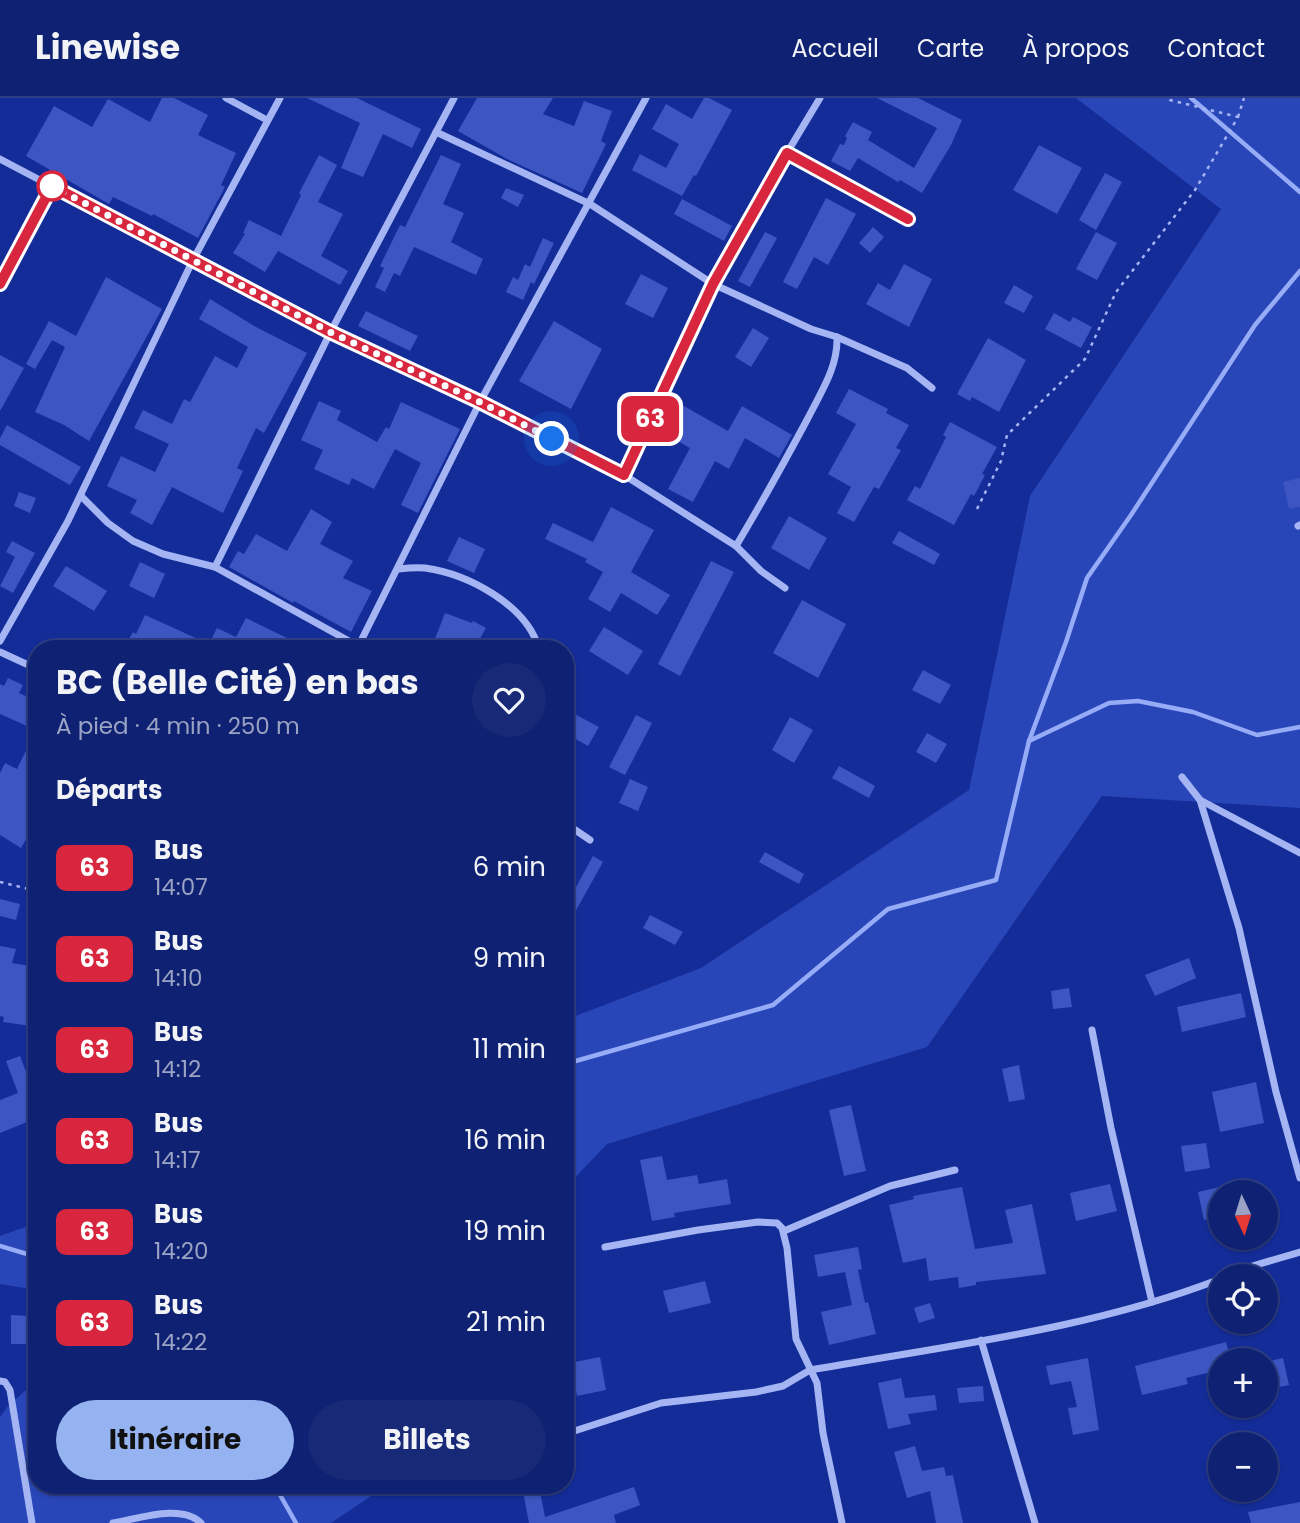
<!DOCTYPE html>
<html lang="fr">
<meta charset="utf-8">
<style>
:root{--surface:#0e2172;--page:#172977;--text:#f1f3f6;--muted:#9ba3c4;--line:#2e3e84;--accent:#95b2f1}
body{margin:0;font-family:Poppins,sans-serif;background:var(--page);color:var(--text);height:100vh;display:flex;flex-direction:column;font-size:26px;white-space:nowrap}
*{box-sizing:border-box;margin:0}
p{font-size:23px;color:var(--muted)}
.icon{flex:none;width:38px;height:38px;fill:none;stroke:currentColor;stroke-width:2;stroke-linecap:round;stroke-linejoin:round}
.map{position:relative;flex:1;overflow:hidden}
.sheet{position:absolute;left:28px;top:542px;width:546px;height:854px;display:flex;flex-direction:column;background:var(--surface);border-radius:28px;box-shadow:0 2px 5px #0004,0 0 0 2px var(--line)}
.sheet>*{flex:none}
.badge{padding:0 14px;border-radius:10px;font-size:24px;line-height:46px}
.needle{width:46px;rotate:176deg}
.controls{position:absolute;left:1208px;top:1082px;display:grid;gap:14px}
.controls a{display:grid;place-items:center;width:70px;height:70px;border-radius:50%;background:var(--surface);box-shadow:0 2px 5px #0004,0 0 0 2px var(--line);font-size:35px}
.you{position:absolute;width:35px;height:35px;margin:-18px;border:5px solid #fff;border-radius:50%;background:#1a73e8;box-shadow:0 0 0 10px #1a73e833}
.map>.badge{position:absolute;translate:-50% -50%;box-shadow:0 0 0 4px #fff}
h2{padding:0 28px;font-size:26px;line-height:63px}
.round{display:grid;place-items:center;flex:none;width:74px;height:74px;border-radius:37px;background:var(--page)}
.head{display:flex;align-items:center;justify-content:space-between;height:119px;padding:0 28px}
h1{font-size:33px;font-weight:700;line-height:52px}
.cta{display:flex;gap:14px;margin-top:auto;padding:14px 28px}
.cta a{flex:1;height:80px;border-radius:42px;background:var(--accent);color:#111;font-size:28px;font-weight:700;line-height:80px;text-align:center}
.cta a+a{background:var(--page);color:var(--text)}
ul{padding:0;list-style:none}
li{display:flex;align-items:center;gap:21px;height:91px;padding:0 28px}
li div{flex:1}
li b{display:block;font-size:26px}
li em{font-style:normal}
li .badge{min-width:77px;font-weight:700;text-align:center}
header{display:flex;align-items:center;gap:42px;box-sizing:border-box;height:98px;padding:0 35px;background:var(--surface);border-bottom:2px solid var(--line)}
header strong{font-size:33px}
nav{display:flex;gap:38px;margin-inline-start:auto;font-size:24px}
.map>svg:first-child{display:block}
.green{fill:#2946b9}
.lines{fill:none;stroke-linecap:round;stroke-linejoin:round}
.stream{stroke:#97acf6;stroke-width:4.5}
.building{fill:#3c55c0}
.path{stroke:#a5b5f3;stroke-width:2.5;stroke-dasharray:3.5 5;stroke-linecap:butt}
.minor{stroke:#a5b5f3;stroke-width:7}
.line-casing{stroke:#fff;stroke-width:16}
.line{stroke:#d7263d;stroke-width:10}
.walk{stroke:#fff;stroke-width:7;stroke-dasharray:0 12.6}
.stop-dot{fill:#fff;stroke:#d7263d;stroke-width:3.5}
</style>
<header>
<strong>Linewise</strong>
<nav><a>Accueil</a><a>Carte</a><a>À propos</a><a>Contact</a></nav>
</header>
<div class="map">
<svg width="1300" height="1425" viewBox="0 0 1300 1425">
<rect width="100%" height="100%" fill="#132c98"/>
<g class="green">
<path d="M1076,0H1300V710L1102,698L927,949L607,1046L565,1090V922L701,870L969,692L1030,398L1221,111Z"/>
<path d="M37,1125V1192L0,1186V1138Z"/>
<path d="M37,1282V1388H386L331,1425H0V1319L8,1308Z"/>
</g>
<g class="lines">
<g class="stream">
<path d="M1191,0L1300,94"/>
<path d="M1029,643L1109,605L1138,603L1193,614L1257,637L1300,629"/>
<path d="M565,966L773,907L888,811L996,782L1029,643L1066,544L1087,480L1131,417L1255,227L1300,173"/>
<path d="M0,1148L37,1159"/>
<path d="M275,1388L296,1425"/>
</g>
</g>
<g class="building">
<path d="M162,0H174L208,17L198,37L236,55L221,87L225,89L198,140L153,116L152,118L113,99L109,106L26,58L54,8L92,29L108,1L150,24Z"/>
<path d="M307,0H357L421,31L412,50L383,36L363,79L341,70L360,25Z"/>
<path d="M477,0H553L543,16L574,28L584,3L612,13L601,43L606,46L582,95L507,61L458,33Z"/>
<path d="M704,0H709L732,12L696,78L694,77L682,98L632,72L640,56L666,70L679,46L652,31L666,6L692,21Z"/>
<path d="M877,0H918L962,22L951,47L922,95L900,82L898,84L858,60L850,73L831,63L840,46L844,47L847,40L845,38L853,24L872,34L868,42L914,70L937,30Z"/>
<path d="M1039,47L1082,70L1057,116L1013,92Z"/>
<path d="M319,57L337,67L318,104L343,116L321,158L348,173L340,187L278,153L265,174L233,155L245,136L243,135L249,122L281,138L301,97L299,95Z"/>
<path d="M441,57L461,66L443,106L464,115L451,144L483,161L476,177L414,149L400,178L394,175L385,194L375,189L384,170L380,168L400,127L405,129Z"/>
<path d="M1105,75L1122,84L1096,132L1079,122Z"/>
<path d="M506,90L524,97L518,109L501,100Z"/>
<path d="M826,100L856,116L828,167L814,159L797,191L783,184Z"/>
<path d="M682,101L732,128L724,143L674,116Z"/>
<path d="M873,129L884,139L870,155L859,145Z"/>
<path d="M765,134L777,140L750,189L738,183Z"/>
<path d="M1096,134L1117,145L1097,182L1076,171Z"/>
<path d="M543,140L554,145L534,186L531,184L523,202L506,194L513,179L518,182L525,166L530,169Z"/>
<path d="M904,166L932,181L909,229L866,206L878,185L890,192Z"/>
<path d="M641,176L668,190L653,220L625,206Z"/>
<path d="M106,179L162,211L89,343L64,327L35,314L65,249L52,242L35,271L26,266L49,223L76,238Z"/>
<path d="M1014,187L1033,198L1024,215L1004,205Z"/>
<path d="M210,201L256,229L307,255L264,335L256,330L237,370L243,373L223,415L172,389L152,427L130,415L137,402L107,388L121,358L155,374L169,346L134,330L143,312L172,326L184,301L190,304L215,258L237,270L248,249L199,221Z"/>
<path d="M366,213L418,238L410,253L358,228Z"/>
<path d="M1054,215L1070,224L1073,219L1092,229L1081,250L1045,231Z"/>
<path d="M554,223L602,251L571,311L519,283Z"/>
<path d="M753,230L769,240L751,269L735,259Z"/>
<path d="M988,240L1026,262L999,314L972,299L970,303L957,296Z"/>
<path d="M0,257L24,270L0,313Z"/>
<path d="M849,291L888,311L886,315L909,327L896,350L901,352L879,391L874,389L854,424L837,415L851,389L828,376L856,326L836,315Z"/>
<path d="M319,303L341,313L337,322L377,344L386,329L389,331L401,304L460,331L418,415L401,407L421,365L395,351L374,391L352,380L349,387L314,371L323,352L301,342Z"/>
<path d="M675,303L728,333L742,308L792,337L779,360L745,340L729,371L715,363L693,404L668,391L690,350L662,334Z"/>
<path d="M950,324L997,349L982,376L985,377L974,398L971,396L954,427L907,402L915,388L920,391L946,339L943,337Z"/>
<path d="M7,327L81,369L70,387L0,347V340Z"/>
<path d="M1300,380V409L1289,411L1283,384Z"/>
<path d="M19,394L36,400L30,415L14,408Z"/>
<path d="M611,409L654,432L631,474L670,497L657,517L621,495L610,514L588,501L603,474L585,464L587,461L545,441L553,425L593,444Z"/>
<path d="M311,411L332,424L320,446L353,463L343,480L372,493L351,534L294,503L293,505L229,469L238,453L244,456L256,436L287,453Z"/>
<path d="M789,418L827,440L809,472L771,450Z"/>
<path d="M899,433L940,456L934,467L892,445Z"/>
<path d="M459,439L485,451L474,475L447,463Z"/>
<path d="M12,443L35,455L13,495L0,488L15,459L6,454Z"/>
<path d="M711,463L734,474L680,578L658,566Z"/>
<path d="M140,464L165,476L154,500L129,488Z"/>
<path d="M66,468L107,493L94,513L53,488Z"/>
<path d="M802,502L846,526L818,580L773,555Z"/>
<path d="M445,515L472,525L473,523L486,530L474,551H431Z"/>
<path d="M145,517L209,546L217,530L236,539L246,520L287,540L281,551H123L133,534L136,536Z"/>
<path d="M604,529L643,553L628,577L589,553Z"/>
<path d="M923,572L951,587L940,606L912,592Z"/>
<path d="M8,580L23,587L19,595L37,603V670L31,682L37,685V723L21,750L0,737V675L5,665L17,671L36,632L0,616V586L4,588Z"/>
<path d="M565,611L599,629L588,648L565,635Z"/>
<path d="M636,617L652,625L625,677L609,669Z"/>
<path d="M790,619L813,632L794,665L772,652Z"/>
<path d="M927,635L947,646L936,665L916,654Z"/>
<path d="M839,668L875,688L869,700L832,680Z"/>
<path d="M630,681L648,689L638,713L619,705Z"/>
<path d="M765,754L804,776L799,786L759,764Z"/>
<path d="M593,758L603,764L565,832V809Z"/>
<path d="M0,801L20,806L16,822L0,818Z"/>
<path d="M650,817L683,834L675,847L643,830Z"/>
<path d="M0,848L16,851L12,865L37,869V894L31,928L3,924L4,919L0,918Z"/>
<path d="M1189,860L1196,880L1155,898L1145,877Z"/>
<path d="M1069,890L1072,909L1053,911L1051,893Z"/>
<path d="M1241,895L1246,919L1182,934L1177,909Z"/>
<path d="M20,958L32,989L37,987V1020L0,1035V1002L18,995L6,963Z"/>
<path d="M1019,967L1025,1001L1009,1004L1002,971Z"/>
<path d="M1256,984L1264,1025L1220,1034L1212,994Z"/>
<path d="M851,1007L866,1073L844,1078L829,1012Z"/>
<path d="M1206,1045L1210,1070L1185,1074L1181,1048Z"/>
<path d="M662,1058L667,1082L697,1077L699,1086L727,1081L731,1106L674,1115L675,1119L652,1123L640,1062Z"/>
<path d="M1110,1086L1117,1113L1076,1123L1070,1095Z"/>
<path d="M962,1089L975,1151L1013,1145L1005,1112L1032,1106L1046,1176L976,1184V1187L959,1190L958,1179L929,1183L926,1160L903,1165L889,1107L914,1101L913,1098Z"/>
<path d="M1220,1089V1118L1204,1122L1198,1094Z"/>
<path d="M858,1149L862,1171L858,1172L865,1205L868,1204L876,1236L829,1247L821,1214L852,1207L845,1174L818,1179L814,1157Z"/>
<path d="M705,1183L711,1205L669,1215L663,1193Z"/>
<path d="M930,1205L935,1220L919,1225L914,1210Z"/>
<path d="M11,1217L31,1218L30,1246H11Z"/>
<path d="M1226,1244L1231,1262H1220V1272L1186,1280L1188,1286L1142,1297L1135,1268Z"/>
<path d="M600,1259L606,1292L577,1298L570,1265Z"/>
<path d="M1088,1260L1099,1332L1073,1337L1068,1310L1077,1309L1071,1283L1050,1287L1046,1268Z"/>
<path d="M1283,1260L1289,1287L1265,1292V1264Z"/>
<path d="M901,1280L905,1300L935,1297L937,1312L908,1316L911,1326L888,1331L878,1285Z"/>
<path d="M983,1288L984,1303L959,1305L957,1290Z"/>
<path d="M915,1348L922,1373L944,1369L946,1378L953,1377L963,1425H936L930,1393L907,1400L894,1354Z"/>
<path d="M522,1388H539L545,1419L634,1389L640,1407L614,1417L616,1425H529Z"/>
<path d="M1300,1404V1425H1251L1248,1414Z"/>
</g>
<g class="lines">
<g class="path">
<path d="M1238,19L1244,0"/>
<path d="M977,411L1001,363L1007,337L1085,261L1116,194L1195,92L1238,19L1170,2L1169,0"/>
<path d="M0,784L37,793"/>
</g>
<g class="minor">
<path d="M226,0L267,22"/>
<path d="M436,34L590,106L713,186L811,231L837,239C838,269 821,294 808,320C785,363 761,406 736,448"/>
<path d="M787,55L908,121"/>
<path d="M0,61L330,235L480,304L624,377L736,448L761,473L785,490"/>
<path d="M0,186L52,88"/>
<path d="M837,239L907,270L932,290"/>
<path d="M624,377L713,186L760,100L820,0"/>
<path d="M81,398L108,425L133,443L163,456L215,469L358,548"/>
<path d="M1298,428L1300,427"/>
<path d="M215,469L330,235L454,0"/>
<path d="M398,471C407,470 417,469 425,470C468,476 527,507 539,551"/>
<path d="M0,543L68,423L192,164L280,0"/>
<path d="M357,551L480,304L646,0"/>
<path d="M0,554L37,571"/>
<path d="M1182,679L1200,702L1300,755"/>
<path d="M1200,702L1239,830L1276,994L1300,1080"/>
<path d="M565,725L590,742"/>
<path d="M1092,932L1111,1030L1152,1204"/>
<path d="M784,1133L890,1088L955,1072"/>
<path d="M605,1149L698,1132L758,1124L777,1125L782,1130L787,1150L796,1241L817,1285L823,1335L842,1425"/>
<path d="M1228,1178L1249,1169L1300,1154"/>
<path d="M981,1242L1035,1425"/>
<path d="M0,1283L5,1284L10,1292L32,1425"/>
<path d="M565,1336L661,1305L756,1294L783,1288L810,1272C945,1248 1092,1231 1220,1181"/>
<path d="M113,1425C138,1421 181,1405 201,1425"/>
</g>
</g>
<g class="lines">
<g class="line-casing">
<path id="line" d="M0,186L52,88L330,234L480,304L624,377L713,186L787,55L908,121"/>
</g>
<use href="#line" class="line"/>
<path class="walk" d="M52,88L330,234L480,304L552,341"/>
</g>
<circle class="stop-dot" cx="52" cy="88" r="14"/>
</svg>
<div class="controls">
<a><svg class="needle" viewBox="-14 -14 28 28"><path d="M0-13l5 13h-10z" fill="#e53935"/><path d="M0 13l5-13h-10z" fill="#9ba3c4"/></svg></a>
<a><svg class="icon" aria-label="locate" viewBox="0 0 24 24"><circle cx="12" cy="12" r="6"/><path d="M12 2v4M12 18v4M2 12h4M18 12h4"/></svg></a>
<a>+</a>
<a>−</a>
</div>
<div class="you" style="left:552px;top:341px"></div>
<b class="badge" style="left:650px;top:321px;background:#d7263d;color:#fff">63</b>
<section class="sheet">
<div class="head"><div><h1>BC (Belle Cité) en bas</h1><p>À pied · 4 min · 250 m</p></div><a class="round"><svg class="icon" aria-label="heart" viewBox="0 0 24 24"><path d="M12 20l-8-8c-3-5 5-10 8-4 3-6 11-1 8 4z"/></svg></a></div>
<h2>Départs</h2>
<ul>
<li><span class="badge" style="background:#d7263d;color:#fff">63</span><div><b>Bus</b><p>14:07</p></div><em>6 min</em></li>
<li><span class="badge" style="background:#d7263d;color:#fff">63</span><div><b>Bus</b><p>14:10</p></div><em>9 min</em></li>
<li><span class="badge" style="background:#d7263d;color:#fff">63</span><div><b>Bus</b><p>14:12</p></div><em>11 min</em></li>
<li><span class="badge" style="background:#d7263d;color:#fff">63</span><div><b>Bus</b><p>14:17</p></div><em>16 min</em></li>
<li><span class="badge" style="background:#d7263d;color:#fff">63</span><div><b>Bus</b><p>14:20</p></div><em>19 min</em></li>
<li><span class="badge" style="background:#d7263d;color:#fff">63</span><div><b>Bus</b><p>14:22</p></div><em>21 min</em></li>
</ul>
<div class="cta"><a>Itinéraire</a><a>Billets</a></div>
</section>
</div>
